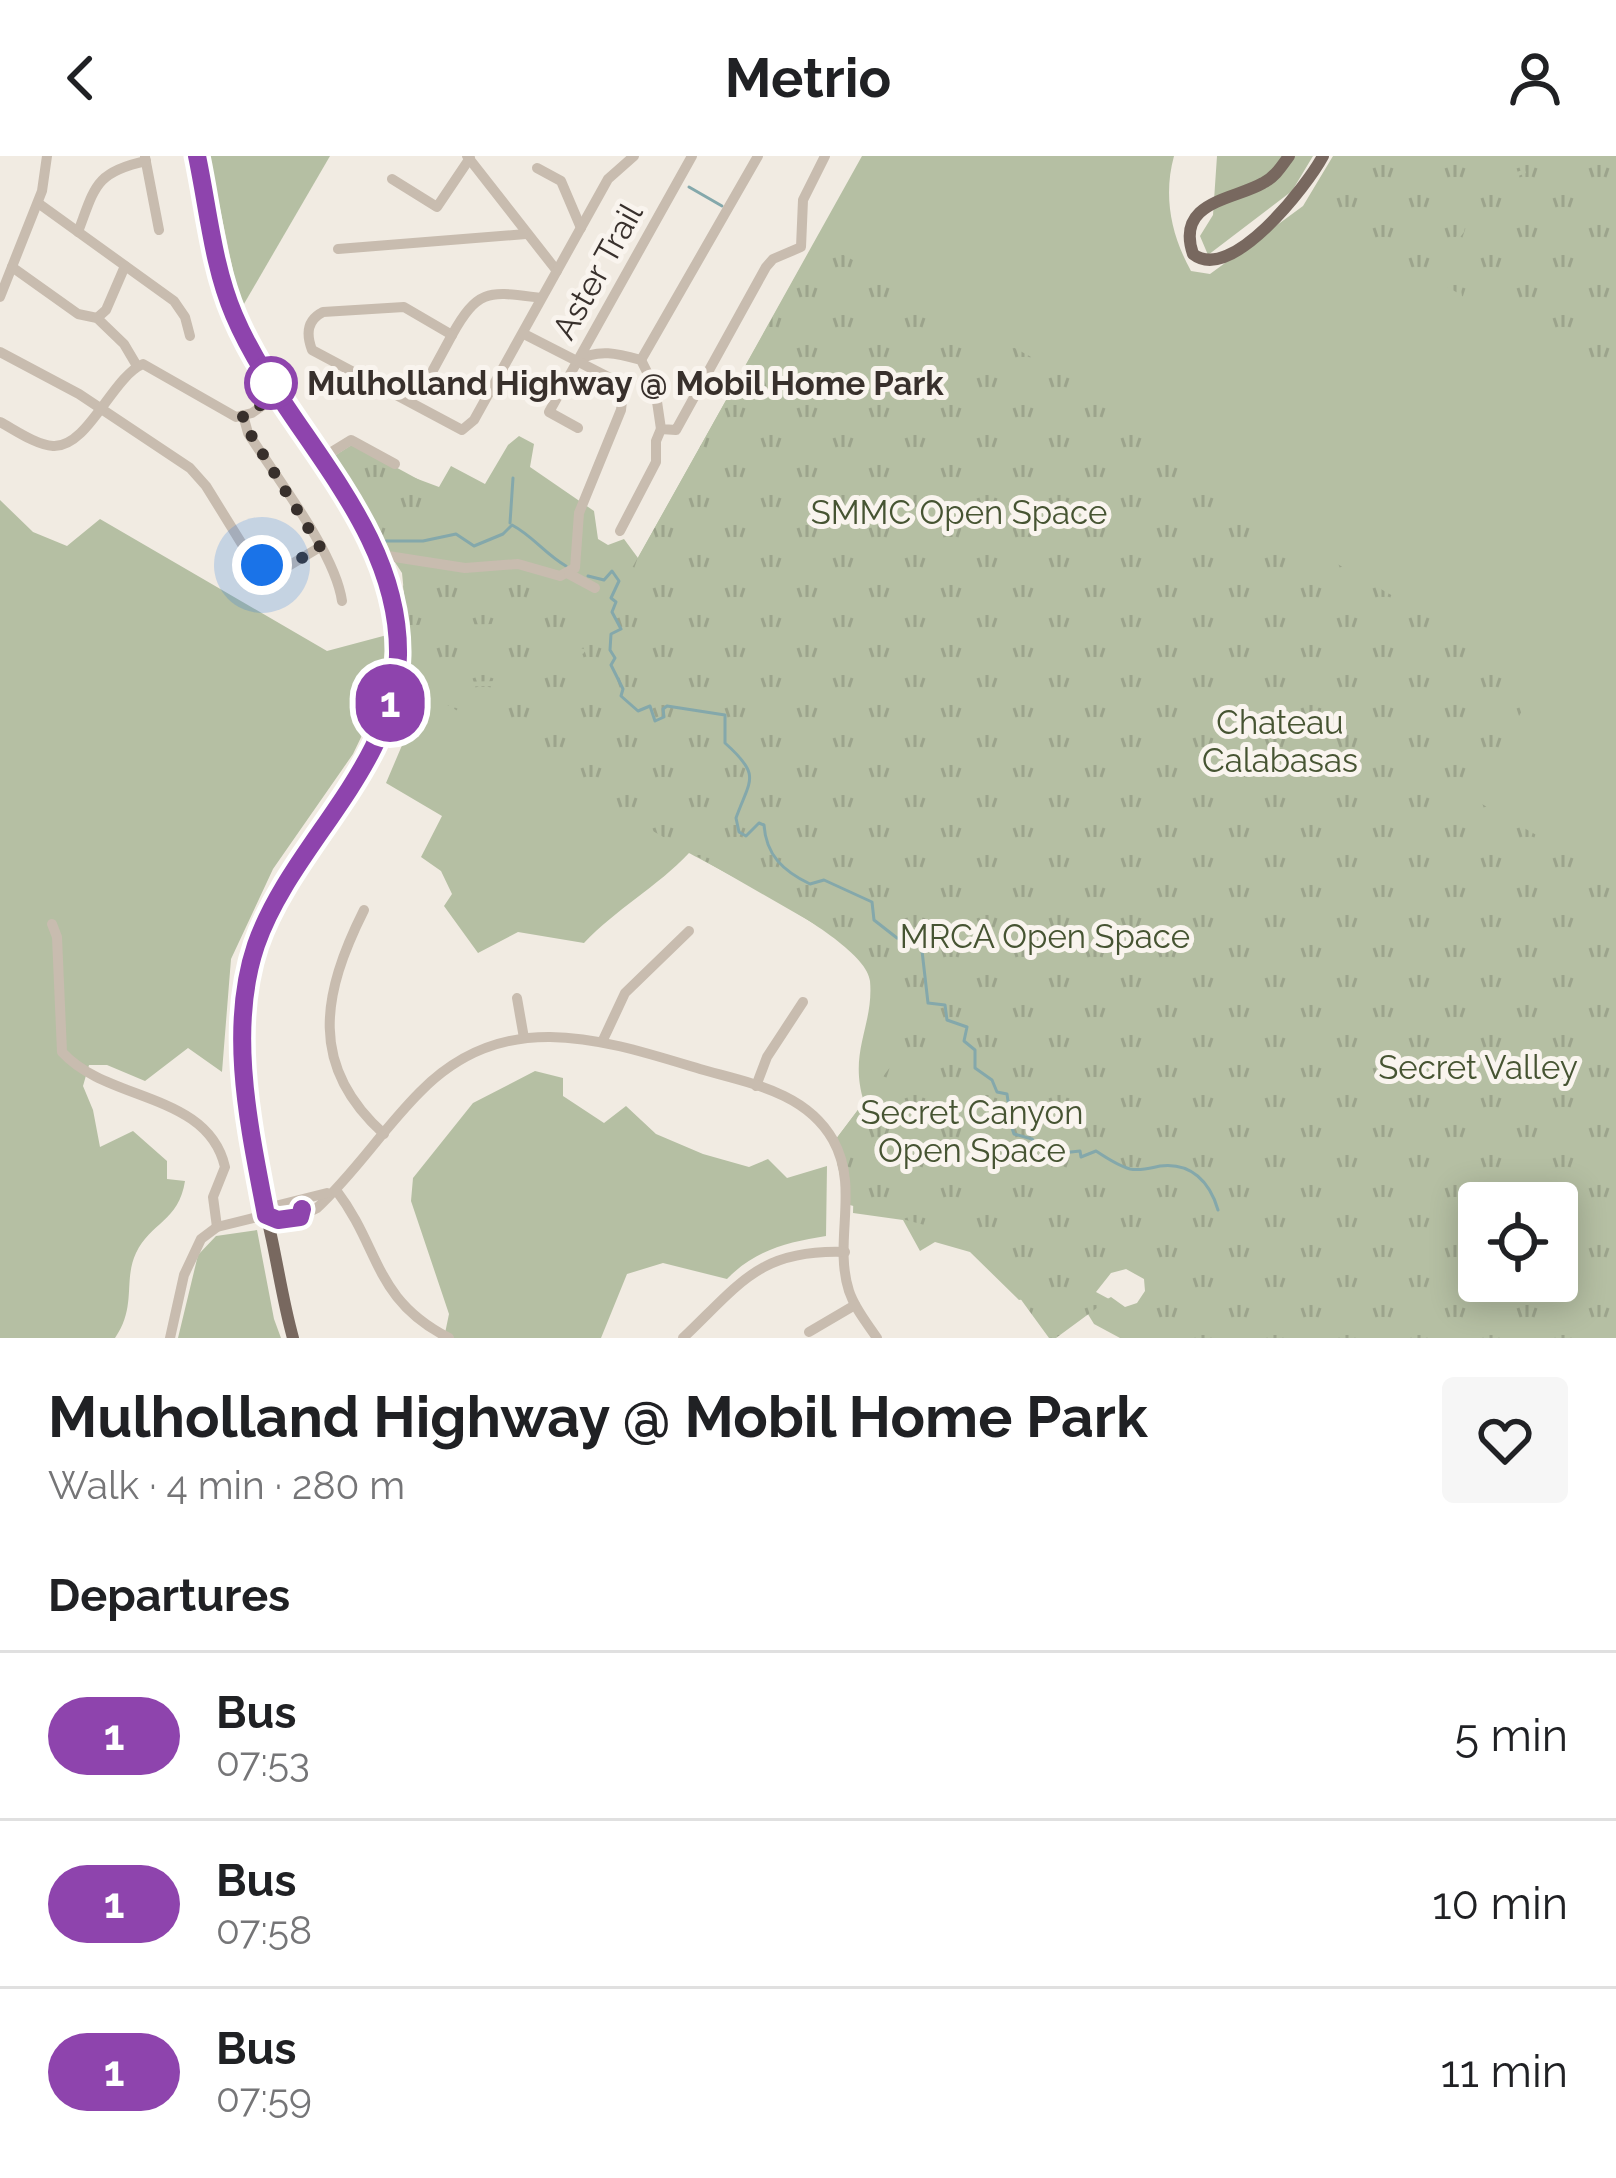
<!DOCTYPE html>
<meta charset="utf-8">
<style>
:root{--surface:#fff;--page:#f6f6f6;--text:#202124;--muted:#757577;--line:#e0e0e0}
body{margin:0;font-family:Raleway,sans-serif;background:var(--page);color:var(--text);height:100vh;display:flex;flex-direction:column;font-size:45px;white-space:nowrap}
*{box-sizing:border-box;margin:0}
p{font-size:39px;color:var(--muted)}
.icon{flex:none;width:66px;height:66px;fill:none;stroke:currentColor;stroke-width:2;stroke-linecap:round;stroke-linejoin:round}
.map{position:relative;height:1182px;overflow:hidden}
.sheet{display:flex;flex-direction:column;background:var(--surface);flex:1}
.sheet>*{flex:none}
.badge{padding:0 24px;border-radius:39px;font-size:42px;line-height:78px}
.fabs{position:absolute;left:1458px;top:1026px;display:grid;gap:24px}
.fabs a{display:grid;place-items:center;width:120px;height:120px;border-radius:12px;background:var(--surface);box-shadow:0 6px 30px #0003;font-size:60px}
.you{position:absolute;width:60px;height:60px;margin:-30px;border:9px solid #fff;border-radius:50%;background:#1a73e8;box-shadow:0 0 0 18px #1a73e833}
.map>.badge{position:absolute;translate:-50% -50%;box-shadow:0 0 0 6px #fff}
h2{padding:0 48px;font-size:45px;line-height:108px}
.round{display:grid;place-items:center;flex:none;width:126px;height:126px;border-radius:12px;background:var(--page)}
.overview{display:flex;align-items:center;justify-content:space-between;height:204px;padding:0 48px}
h1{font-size:57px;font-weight:700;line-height:90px}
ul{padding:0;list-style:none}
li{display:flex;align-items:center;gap:36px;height:168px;padding:0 48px;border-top:3px solid var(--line)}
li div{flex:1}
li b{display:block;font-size:45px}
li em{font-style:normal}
li .badge{min-width:132px;font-weight:700;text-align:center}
header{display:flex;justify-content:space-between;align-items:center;height:156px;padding:0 48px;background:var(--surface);font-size:54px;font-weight:700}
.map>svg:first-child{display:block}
.grass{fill:#b5bfa3;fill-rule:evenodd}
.park{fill:url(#park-tufts);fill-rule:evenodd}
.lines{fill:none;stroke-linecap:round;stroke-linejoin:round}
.stream{stroke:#84a8ab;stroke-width:3}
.minor{stroke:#c8bcaf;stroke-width:10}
.major{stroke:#78685f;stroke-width:12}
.line-casing{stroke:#fff;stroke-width:27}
.line{stroke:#8e44ad;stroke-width:18}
.walk{stroke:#38302c;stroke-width:12;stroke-dasharray:0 21.6}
.stop-dot{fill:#fff;stroke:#8e44ad;stroke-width:6}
.labels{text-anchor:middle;stroke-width:10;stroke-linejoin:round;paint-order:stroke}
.street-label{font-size:33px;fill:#38302c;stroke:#f9f4ee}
.stop-label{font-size:33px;font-weight:bold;fill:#38302c;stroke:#f9f4ee;text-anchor:start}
.park-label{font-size:33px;fill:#465432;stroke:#f9f4ee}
</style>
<header><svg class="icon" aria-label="back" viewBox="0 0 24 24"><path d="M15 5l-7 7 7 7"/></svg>Metrio<svg class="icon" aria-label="person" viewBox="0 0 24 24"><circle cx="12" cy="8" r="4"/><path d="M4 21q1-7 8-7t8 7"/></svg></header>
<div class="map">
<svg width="1616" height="1182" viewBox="0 0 1616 1182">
<defs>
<pattern id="park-tufts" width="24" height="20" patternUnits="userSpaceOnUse" patternTransform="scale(3)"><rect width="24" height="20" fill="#b5bfa3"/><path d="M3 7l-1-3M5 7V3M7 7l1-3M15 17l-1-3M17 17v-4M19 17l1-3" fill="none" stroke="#9ca48c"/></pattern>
</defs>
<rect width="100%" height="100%" fill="#f1ebe2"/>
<g class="grass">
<path d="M209,0H330L241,153Z"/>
<path d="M862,0H1174C1163,40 1171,79 1191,115L1210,118L1303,50L1333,0H1616V1182H1120L1094,1168L1086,1155L1111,1141L1125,1151L1137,1147L1145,1135L1144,1123L1126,1113L1121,1103L1072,1135L1019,1144L970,1096L935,1086L920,1095L903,1064L853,1057L854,1018L836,983L864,946C848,895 874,870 870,825C867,786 725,717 689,697C657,731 616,753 584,787L518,776L478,797L444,750L452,738L441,715L421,701L442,660L386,627L403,587L401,534L410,497L402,417L328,304L353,288L407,319L439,331L451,310L485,328L508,289L519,280L534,288L530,311L594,355L598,383L608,389L624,383L638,402ZM1479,1047H1557V1125H1479Z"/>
<path d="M1217,0H1313L1292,35L1208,99L1200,80L1213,59Z"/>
<path d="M0,344L33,376L67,390L100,363L327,495L387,479L378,546L353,598L273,713L231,803L222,916L188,892L145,925L107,909H89L83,930L93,954L100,991L133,975L167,1005V1023L185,1025C179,1065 150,1067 136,1097C123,1125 137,1150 115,1182H0Z"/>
<path d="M535,915L563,922V940L604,967L626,950L656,978L703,998L749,1011L768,1003L787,1022L827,1010L826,1080C788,1086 755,1094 727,1123L663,1107L627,1118L601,1182H444L449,1158L411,1045L413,1022L473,947Z"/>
<path d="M257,1074L274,1163L281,1182H178L198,1099L216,1080Z"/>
</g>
<g class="park">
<path d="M1354,0H1517L1522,14L1477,32L1470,50L1464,55L1461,74L1431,116L1457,129L1458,137L1321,62Z"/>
<path d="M1520,0H1616V224L1462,140L1460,126L1435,116L1464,76L1468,57L1480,35L1526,17Z"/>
<path d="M816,84L1193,289L1179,317L1539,524L1473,643L1616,724V1182H1180L1137,1158L1161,1114L1149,1107L1111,1117L1096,1136L1109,1143L1056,1182H1049L977,1083L846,1048L833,987L900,898L898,816L526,602L529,596L416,531L502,530L555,550L556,546L504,525L503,472H518L583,498L586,494L519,467L503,468V411L518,410L557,424L547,450L600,470L616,440L596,428L606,410L627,421ZM1479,1047H1557V1125H1479Z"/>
<path d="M357,290L434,332L404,384L381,379L362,349Z"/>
<path d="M497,413L498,468L410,469L403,430C427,403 469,426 497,413Z"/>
<path d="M498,473L499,525L408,527L410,475Z"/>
</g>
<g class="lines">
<g class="stream">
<path d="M689,31L722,50"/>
<path d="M510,367L513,322"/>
<path d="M386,385H423L456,378L474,390L503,378L512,369C533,380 545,398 566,410"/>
<path d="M588,420L604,424L612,415L619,425L611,442L616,446L612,456L621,473L611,478L610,494L615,502L611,509L623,533L621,540L638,555L650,550L655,565L664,561L663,553L667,550L725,559V587C762,620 750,623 736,662L739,676L746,680L759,667L764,669C766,699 783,715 810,728L824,724L872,746L874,764L897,782L921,786L928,847L945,849L947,864L967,871L964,885L975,894V912L992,924L997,936L1007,938L1008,945L1015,950L1010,966L1014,978L1032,983C1053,1007 1049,997 1080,995L1081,1001L1096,995C1105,1001 1119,1010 1130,1013C1141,1015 1150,1012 1160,1010C1191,1006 1210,1026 1218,1054"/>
</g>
<g class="minor">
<path d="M467,0L557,115"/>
<path d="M145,1L159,74"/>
<path d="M537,12L561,25L581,72"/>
<path d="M392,23L437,51L470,2"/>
<path d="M38,47L174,145L185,161L190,180"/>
<path d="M78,76C95,31 95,16 146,5"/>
<path d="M338,93L526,78"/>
<path d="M12,111L78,158L97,162L124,188L137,210"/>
<path d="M0,141L42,35L47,0"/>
<path d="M542,142C491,136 479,130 452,179L404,151L323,156C307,164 306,178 312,194L462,274L474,264L608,23L634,0"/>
<path d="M97,162L106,154L125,110"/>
<path d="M0,196L79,238L190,312L206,330L245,393L262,409L285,412L320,391"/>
<path d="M641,204L758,0"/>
<path d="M577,205C598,192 619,198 641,204L655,232L661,273L676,274L766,111L773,103L801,91L803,44L825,0"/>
<path d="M433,214L452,179"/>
<path d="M243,259L248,277C275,320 335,396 342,445"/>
<path d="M0,266C15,274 36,289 53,290C88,292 112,221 143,208L236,261L252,257L278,239"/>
<path d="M578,272L549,256L692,0"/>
<path d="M320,303L351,284L395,308"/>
<path d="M620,375L656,306V285L661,273"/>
<path d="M380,402L388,400L465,412L518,408L560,420L575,412L579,357L621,254L623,236L614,224L524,178"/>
<path d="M569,418L595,432"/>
<path d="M364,754C322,838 308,910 384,978"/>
<path d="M52,768L57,781L62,896C107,946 208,936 225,1011L213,1041L217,1071"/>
<path d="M517,842L524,882"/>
<path d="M603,884L625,837L689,775"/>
<path d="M756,930L767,901L803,846"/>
<path d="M336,1034C381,1093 373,1143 449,1182"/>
<path d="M266,1059C285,1066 300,1061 317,1052C355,1017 383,973 420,936C504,850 601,883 700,913C749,927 806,936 833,984C860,1032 833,1085 849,1135C855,1153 867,1167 877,1182"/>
<path d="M809,1176L855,1149"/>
<path d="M170,1182L184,1119L201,1083L217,1071L266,1059L275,1050L327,1037"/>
<path d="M683,1182C740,1128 759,1093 845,1096"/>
</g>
<g class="major">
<path d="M197,0C208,52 213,110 234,159C282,274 399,366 398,498C398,591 322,663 279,739C220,845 247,971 272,1084C279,1117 284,1150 293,1182"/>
<path d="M1289,0C1281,11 1275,21 1263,27C1234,44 1175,45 1193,98C1231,128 1307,30 1323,0"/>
</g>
</g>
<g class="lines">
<g class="line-casing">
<path id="line" d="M197,0C208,52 213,110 234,159C282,273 400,367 398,499C396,611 291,688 256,789C227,875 250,974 266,1059L278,1064L300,1061L302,1053"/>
</g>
<use href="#line" class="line"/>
<path class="walk" d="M262,409L285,412L320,391L243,266V259L278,239L266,218L271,227"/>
</g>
<circle class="stop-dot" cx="271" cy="227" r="24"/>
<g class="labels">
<g class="street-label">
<text transform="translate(597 115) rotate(-61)" y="12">Aster Trail</text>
</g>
<g class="stop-label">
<text x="307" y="239">Mulholland Highway @ Mobil Home Park</text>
</g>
<g class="park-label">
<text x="959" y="368">SMMC Open Space</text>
<text x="1280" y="578">Chateau<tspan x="1280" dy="38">Calabasas</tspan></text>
<text x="1045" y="792">MRCA Open Space</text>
<text x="1478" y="923">Secret Valley</text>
<text x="972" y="968">Secret Canyon<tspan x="972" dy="38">Open Space</tspan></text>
</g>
</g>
</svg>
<div class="fabs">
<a><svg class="icon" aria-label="locate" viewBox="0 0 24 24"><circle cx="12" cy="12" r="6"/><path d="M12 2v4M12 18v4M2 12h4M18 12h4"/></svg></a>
</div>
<div class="you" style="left:262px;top:409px"></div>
<b class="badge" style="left:390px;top:547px;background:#8e44ad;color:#fff">1</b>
</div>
<section class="sheet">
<div class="overview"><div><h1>Mulholland Highway @ Mobil Home Park</h1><p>Walk · 4 min · 280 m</p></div><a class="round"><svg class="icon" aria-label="heart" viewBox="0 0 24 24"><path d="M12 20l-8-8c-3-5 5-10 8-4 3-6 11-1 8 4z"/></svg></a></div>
<h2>Departures</h2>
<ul>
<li><span class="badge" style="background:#8e44ad;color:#fff">1</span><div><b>Bus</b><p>07:53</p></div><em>5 min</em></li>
<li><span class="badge" style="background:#8e44ad;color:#fff">1</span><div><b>Bus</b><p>07:58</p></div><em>10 min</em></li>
<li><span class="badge" style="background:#8e44ad;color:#fff">1</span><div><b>Bus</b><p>07:59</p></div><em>11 min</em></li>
</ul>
</section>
